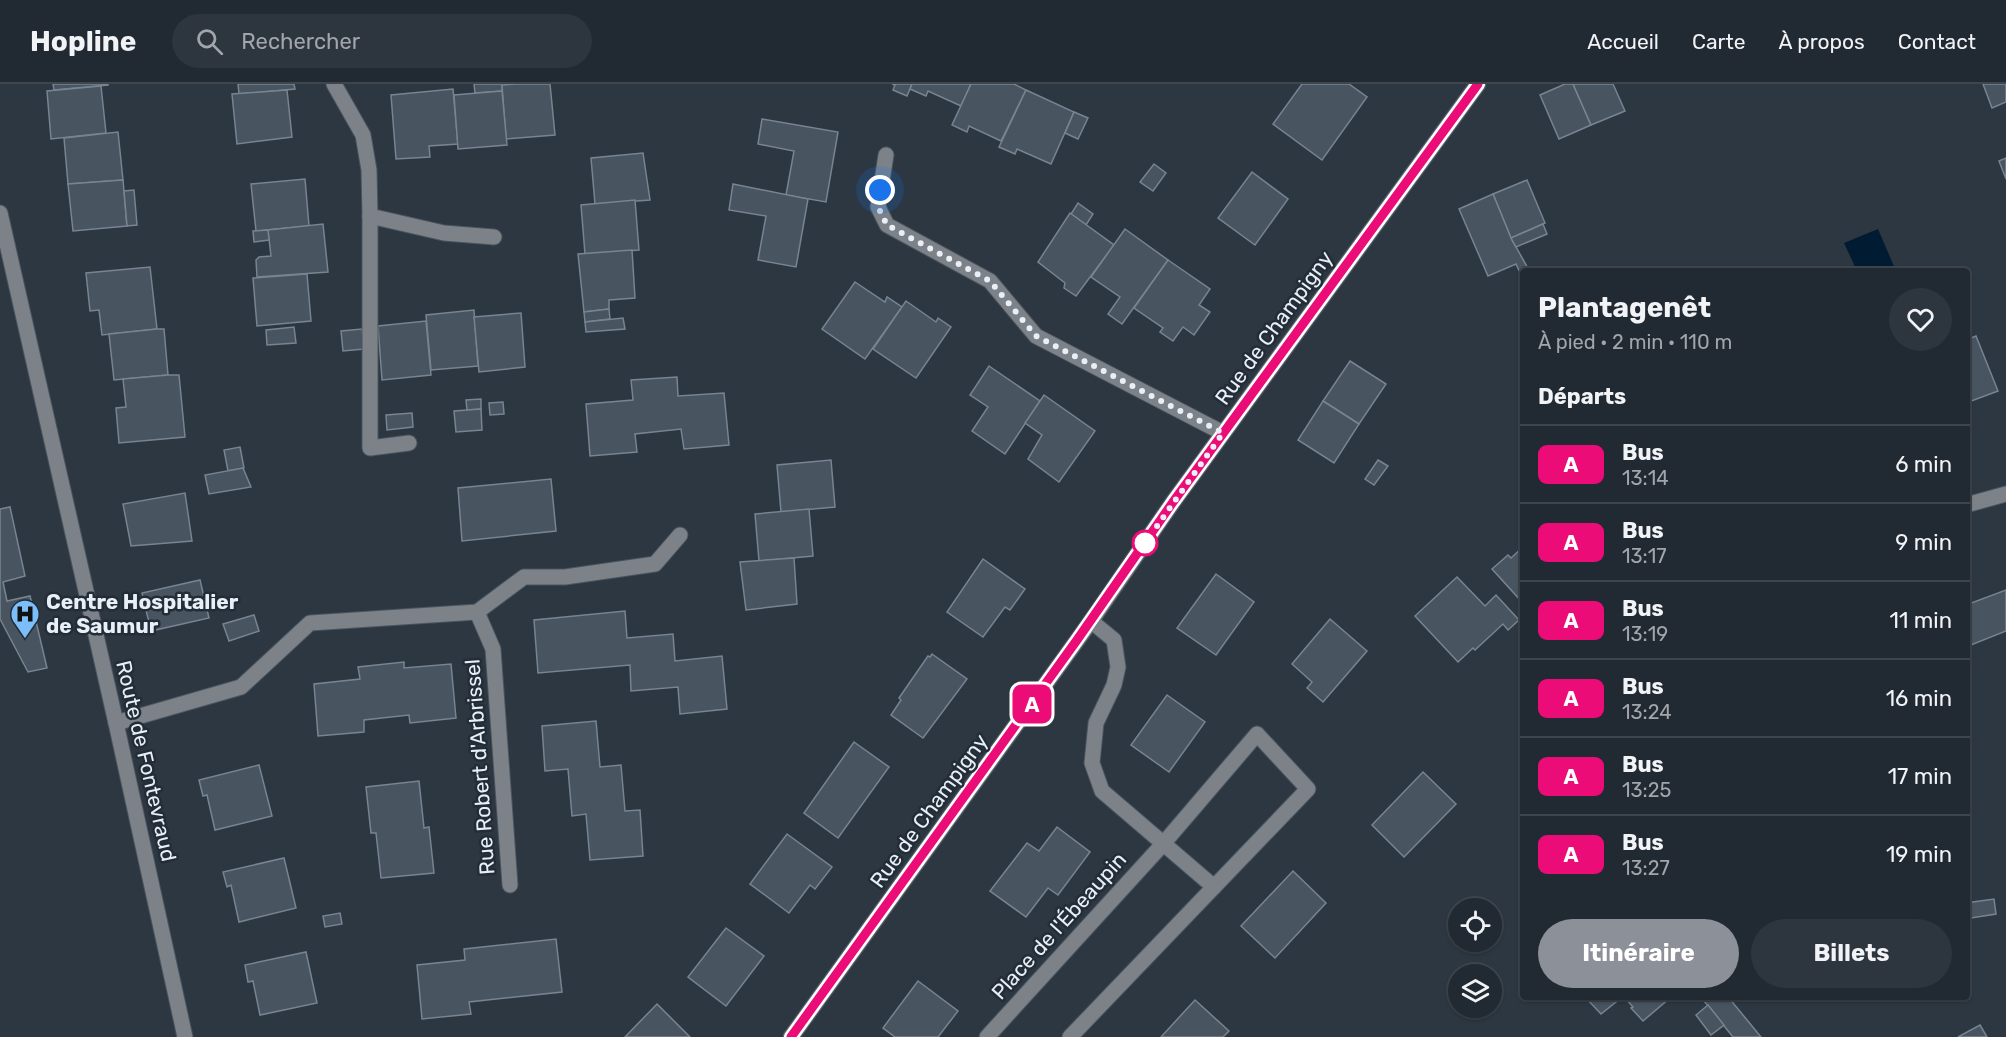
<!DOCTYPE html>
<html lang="fr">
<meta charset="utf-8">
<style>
:root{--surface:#212932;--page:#2d353e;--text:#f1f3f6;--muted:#a2a6ac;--line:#3e454d;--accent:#8c9099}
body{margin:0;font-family:Rubik,sans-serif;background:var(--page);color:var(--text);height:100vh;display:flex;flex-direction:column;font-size:22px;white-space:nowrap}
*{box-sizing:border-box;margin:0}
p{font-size:20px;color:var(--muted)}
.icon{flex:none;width:33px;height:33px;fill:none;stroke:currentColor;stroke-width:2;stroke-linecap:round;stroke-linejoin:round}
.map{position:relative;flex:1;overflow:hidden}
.sheet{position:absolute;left:1520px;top:184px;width:450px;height:732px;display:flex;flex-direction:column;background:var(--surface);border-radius:6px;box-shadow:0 2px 4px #0004,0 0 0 2px var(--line)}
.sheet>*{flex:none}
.badge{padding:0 12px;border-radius:9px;font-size:21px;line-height:39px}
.tools{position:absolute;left:1448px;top:814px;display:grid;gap:12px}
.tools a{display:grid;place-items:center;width:54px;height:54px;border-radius:50%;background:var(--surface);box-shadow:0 2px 4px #0004,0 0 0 2px var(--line);font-size:30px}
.you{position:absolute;width:30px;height:30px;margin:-15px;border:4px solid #fff;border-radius:50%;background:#1a73e8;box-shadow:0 0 0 9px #1a73e833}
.map>.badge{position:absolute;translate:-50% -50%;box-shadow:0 0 0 3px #fff}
h2{padding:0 18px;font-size:22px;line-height:54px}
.round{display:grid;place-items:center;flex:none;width:63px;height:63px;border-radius:32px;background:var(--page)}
.summary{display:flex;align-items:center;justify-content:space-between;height:102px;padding:0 18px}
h1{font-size:28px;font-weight:700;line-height:45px}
.button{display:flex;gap:12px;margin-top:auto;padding:12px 18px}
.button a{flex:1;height:69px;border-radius:36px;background:var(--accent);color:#fff;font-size:24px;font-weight:700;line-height:69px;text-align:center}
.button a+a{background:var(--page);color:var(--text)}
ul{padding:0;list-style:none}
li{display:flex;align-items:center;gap:18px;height:78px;padding:0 18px;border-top:2px solid var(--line)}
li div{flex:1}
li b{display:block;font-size:22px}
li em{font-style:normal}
li .badge{min-width:66px;font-weight:700;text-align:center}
header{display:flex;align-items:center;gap:36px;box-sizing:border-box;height:84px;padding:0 30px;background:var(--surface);border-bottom:2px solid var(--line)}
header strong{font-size:28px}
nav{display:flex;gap:33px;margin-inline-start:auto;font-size:21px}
.search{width:420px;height:54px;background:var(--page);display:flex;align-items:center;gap:15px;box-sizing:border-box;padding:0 21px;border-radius:33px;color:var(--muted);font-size:22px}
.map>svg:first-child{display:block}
.water{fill:#001b32}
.building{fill:#485460;stroke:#778491;stroke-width:1.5}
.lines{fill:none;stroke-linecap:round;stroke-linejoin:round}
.minor-casing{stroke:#4a545f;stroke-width:17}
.minor{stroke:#7c8288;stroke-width:15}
.line-casing{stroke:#fff;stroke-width:14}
.line{stroke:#eb0c77;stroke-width:9}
.walk{stroke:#e8eff6;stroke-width:6;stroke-dasharray:0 10.8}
.stop-dot{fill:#fff;stroke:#eb0c77;stroke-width:3}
.labels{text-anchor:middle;stroke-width:5;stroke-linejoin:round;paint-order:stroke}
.street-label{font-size:21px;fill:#e8eff6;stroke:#222d38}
.poi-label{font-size:21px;font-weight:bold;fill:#e8eff6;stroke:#222d38;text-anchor:start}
</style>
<header>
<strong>Hopline</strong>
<div class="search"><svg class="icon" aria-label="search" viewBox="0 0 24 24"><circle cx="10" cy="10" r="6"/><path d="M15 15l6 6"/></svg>Rechercher</div>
<nav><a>Accueil</a><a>Carte</a><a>À propos</a><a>Contact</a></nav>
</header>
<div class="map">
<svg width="2006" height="953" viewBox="0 0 2006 953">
<rect width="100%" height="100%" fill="#2c3742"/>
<path class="water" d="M1878,145L1896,187H1857L1844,159Z"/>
<g class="building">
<path d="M53,0H108V1L54,6Z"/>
<path d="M238,0H294L295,5L239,10Z"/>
<path d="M474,0H502V7L475,9Z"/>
<path d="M516,0H550L555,51L506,55L502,1Z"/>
<path d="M892,0H912L907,12L893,6L895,1Z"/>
<path d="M912,0H971L961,22L928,7L926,12L910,5Z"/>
<path d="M971,0H1014L1026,6L1001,57L969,42L967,48L952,41Z"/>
<path d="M1302,0H1349L1367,13L1322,76L1273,40Z"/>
<path d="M1565,0H1573L1591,41L1559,55L1540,11Z"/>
<path d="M1573,0H1613L1625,27L1591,41Z"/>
<path d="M1983,0H2006V18L1992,24Z"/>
<path d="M101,2L106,49L51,55L47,7Z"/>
<path d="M453,5L458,60L429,62L430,73L396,75L391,11Z"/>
<path d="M287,6L292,53L237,60L232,10Z"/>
<path d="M1026,6L1074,28L1051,80L1017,65L1015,70L999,63Z"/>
<path d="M502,7L507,61L458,65L454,11Z"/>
<path d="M1074,28L1088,34L1078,55L1065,49Z"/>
<path d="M762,35L838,48L826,118L786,111L794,67L758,60Z"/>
<path d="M118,48L123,96L68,100L64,54Z"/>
<path d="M643,69L650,116L595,120L591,74Z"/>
<path d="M2006,74V95L1999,77Z"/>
<path d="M1154,80L1166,89L1153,107L1140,98Z"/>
<path d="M1252,88L1288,115L1255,161L1218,134Z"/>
<path d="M305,95L309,142L256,147L251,100Z"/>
<path d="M123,96L127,142L73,147L68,100Z"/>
<path d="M1527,96L1545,139L1511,154L1493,110Z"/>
<path d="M733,100L808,115L796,183L758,176L766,132L729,126Z"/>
<path d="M134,106L137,141L127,142L124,107Z"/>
<path d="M1493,110L1511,154L1530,188H1522V193L1516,180L1488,192L1459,125Z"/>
<path d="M635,116L639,166L585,170L581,121Z"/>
<path d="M1078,119L1093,130L1086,141L1071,130Z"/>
<path d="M1070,129L1114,161L1076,212L1064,204L1065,199L1038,178Z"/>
<path d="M323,140L328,188L257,193L256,176L259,173L271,172L268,146Z"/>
<path d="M1543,140L1547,150L1516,163L1511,154Z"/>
<path d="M1125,145L1168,176L1122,240L1108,230L1120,213L1091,193Z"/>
<path d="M268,146L269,156L254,158L253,147Z"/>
<path d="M632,166L635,214L609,216V225L584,228L578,170Z"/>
<path d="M1168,176L1210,205L1199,221L1210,228L1194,251L1183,243L1173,257L1160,248L1163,244L1134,224Z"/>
<path d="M150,183L157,245L102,251L99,226L90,227L86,189Z"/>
<path d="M307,190L311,237L257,242L253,194Z"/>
<path d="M855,198L885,218L887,213L902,223L865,275L822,245Z"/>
<path d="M906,217L936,238L938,234L951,243L916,294L873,265Z"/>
<path d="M609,225L610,235L585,238L584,228Z"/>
<path d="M474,226L478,282L431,286L426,231Z"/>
<path d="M521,229L525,283L479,288L474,233Z"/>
<path d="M623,234L625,245L586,248L585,238Z"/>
<path d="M426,237L431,291L382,296L378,242Z"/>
<path d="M294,243L296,259L267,261L266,246Z"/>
<path d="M157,245H164L168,291L114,296L109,250Z"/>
<path d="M362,245L364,265L343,267L341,247Z"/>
<path d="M1976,252L1998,307L1966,319V256Z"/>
<path d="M1350,277L1386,300L1359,340L1323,317Z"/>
<path d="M989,282L1040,317L1005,370L972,347L988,323L970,311Z"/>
<path d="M168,291H179L185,353L119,359L116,324L126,323L123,295Z"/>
<path d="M677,293L678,312L724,309L729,361L684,365L681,345L635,350L637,368L590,372L586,320L633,316L631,296Z"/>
<path d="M1044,311L1095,347L1059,398L1028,375L1042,351L1025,339Z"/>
<path d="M481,315V325L467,326L466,316Z"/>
<path d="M1323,317L1359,340L1334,379L1298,356Z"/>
<path d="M503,318L504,330L490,331L489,319Z"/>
<path d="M481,325L482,346L456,348L454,327Z"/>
<path d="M412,329L413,343L387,346L386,331Z"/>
<path d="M240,363L244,384L228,387L224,366Z"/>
<path d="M831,376L835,423L781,428L777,381Z"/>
<path d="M1378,376L1388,382L1374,401L1365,395Z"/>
<path d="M243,384L251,403L209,410L205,391Z"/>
<path d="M551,395L556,447L462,457L458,404Z"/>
<path d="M185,409L192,457L131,462L123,420Z"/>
<path d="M10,423L25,492L3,498L7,517L30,512L47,584L28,588L0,535V425Z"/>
<path d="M809,425L813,472L759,477L755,430Z"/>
<path d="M1522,464V518L1492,485L1508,471L1511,474Z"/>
<path d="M794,474L797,520L746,526L740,478Z"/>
<path d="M983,475L1025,505L1010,526L1005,523L983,553L947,528Z"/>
<path d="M1216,490L1254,518L1216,571L1177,544Z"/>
<path d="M1457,493L1485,522L1496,511L1519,536L1508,546L1503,540L1475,566L1473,564L1458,578L1415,532Z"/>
<path d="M200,496L209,534L151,547L142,509Z"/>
<path d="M2006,506V547L1966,563V521Z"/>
<path d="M625,527L627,554L673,550L675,577L722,572L727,625L680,630L678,603L631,607L630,581L538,589L534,536Z"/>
<path d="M254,531L259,547L229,557L223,540Z"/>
<path d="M1330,535L1367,567L1323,618L1307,604L1312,598L1292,580Z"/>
<path d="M932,570L967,595L923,654L891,631L901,616L899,614L928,572L930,573Z"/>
<path d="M404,578V584L451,580L456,634L410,639L409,631L364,636V648L318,652L314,600L360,595L358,583Z"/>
<path d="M1167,611L1205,638L1169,688L1131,661Z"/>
<path d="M596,637L600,683L621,681L625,727L640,726L643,772L590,776L586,730L572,732L568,685L545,687L542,642Z"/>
<path d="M854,658L889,683L838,754L804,729Z"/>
<path d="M259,681L272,732L215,746L207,711L203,712L199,696Z"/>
<path d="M1423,688L1456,720L1404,773L1372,741Z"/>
<path d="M419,697L424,744L429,743L434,789L381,794L376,749H371L366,703Z"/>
<path d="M1057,743L1090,768L1058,811L1048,804L1026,833L990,807L1027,759L1039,767Z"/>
<path d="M787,750L832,783L815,805L810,801L789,829L750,800Z"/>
<path d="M284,774L296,824L239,838L231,801L227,803L223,788Z"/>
<path d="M1293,787L1326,819L1275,874L1241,842Z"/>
<path d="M1994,815L1996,830L1971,834L1966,825V819Z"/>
<path d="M340,829L342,840L325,843L323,832Z"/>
<path d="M726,844L764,872L726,922L688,893Z"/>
<path d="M556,855L562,908L469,918L471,930L422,935L417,881L465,876L464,865Z"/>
<path d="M306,868L317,919L260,931L253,897L248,898L245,881Z"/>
<path d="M918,897L958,927L938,953H895L883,944Z"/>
<path d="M1586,914H1621L1601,930Z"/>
<path d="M1625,914H1670L1643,937L1631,924L1633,923Z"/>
<path d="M1708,914H1729L1761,953H1733L1704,917Z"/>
<path d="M1195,916L1229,947L1223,953H1161Z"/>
<path d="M657,920L690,953H625Z"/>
<path d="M1708,921L1724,941L1711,951L1696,931Z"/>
<path d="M1980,941L1987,953H1958Z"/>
</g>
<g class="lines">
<g class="minor-casing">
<g id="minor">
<path d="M334,0L363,51L369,86L370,132L444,149L494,153"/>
<path d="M886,71L878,123L887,141L990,197L1036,252L1223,349"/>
<path d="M0,129L116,639L185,953"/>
<path d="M370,132V364L409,359"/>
<path d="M1966,421L2006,410"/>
<path d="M477,528L493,565L510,801"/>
<path d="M1091,537L1114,556L1118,583L1114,601L1096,639L1092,679L1102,707L1214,803"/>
<path d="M116,639L241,603L310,539L477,528L524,493H565L655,480L680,451"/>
<path d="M791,953L1091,537L1173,418L1478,0"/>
<path d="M987,953L1163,760L1257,650L1308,705L1070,953"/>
</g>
</g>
<use href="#minor" class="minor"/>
</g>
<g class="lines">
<g class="line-casing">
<path id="line" d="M791,953L1077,556L1173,418L1478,0"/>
</g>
<use href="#line" class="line"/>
<path class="walk" d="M880,106L878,123L887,141L990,197L1036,252L1223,349L1145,459"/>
</g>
<defs>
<g id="hospital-pin" transform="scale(1.5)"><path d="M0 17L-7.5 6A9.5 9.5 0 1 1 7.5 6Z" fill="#7cbef9" stroke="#222d38"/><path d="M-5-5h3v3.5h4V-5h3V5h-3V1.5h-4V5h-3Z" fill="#111"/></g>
</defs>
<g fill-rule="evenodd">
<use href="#hospital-pin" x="25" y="530"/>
</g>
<circle class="stop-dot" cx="1145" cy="459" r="12"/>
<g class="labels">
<g class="street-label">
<text transform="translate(1274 244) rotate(-54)" y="7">Rue de Champigny</text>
<text transform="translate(146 677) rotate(77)" y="7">Route de Fontevraud</text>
<text transform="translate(480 683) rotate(-94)" y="7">Rue Robert d'Arbrissel</text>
<text transform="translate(929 727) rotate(-54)" y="7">Rue de Champigny</text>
<text transform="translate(1059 842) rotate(-48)" y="7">Place de l'Ébeaupin</text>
</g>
<g class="poi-label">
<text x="46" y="525">Centre Hospitalier<tspan x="46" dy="24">de Saumur</tspan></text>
</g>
</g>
</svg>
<div class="tools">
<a><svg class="icon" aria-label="locate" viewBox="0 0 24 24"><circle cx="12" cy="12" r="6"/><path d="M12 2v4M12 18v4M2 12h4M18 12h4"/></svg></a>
<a><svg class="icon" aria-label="layers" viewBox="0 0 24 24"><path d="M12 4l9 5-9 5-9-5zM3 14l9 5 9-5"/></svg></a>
</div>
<div class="you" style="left:880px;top:106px"></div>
<b class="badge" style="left:1032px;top:620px;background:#eb0c77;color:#fff">A</b>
<section class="sheet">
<div class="summary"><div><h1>Plantagenêt</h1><p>À pied · 2 min · 110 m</p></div><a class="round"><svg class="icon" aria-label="heart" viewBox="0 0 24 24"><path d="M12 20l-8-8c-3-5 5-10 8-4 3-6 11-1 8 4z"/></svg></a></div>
<h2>Départs</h2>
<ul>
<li><span class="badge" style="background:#eb0c77;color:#fff">A</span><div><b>Bus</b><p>13:14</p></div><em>6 min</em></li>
<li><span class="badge" style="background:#eb0c77;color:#fff">A</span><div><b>Bus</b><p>13:17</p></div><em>9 min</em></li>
<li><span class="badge" style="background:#eb0c77;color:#fff">A</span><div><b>Bus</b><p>13:19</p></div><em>11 min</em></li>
<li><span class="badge" style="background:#eb0c77;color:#fff">A</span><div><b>Bus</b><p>13:24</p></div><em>16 min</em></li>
<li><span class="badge" style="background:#eb0c77;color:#fff">A</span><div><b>Bus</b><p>13:25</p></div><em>17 min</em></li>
<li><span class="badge" style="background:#eb0c77;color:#fff">A</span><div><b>Bus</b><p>13:27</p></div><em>19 min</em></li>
</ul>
<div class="button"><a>Itinéraire</a><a>Billets</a></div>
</section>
</div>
